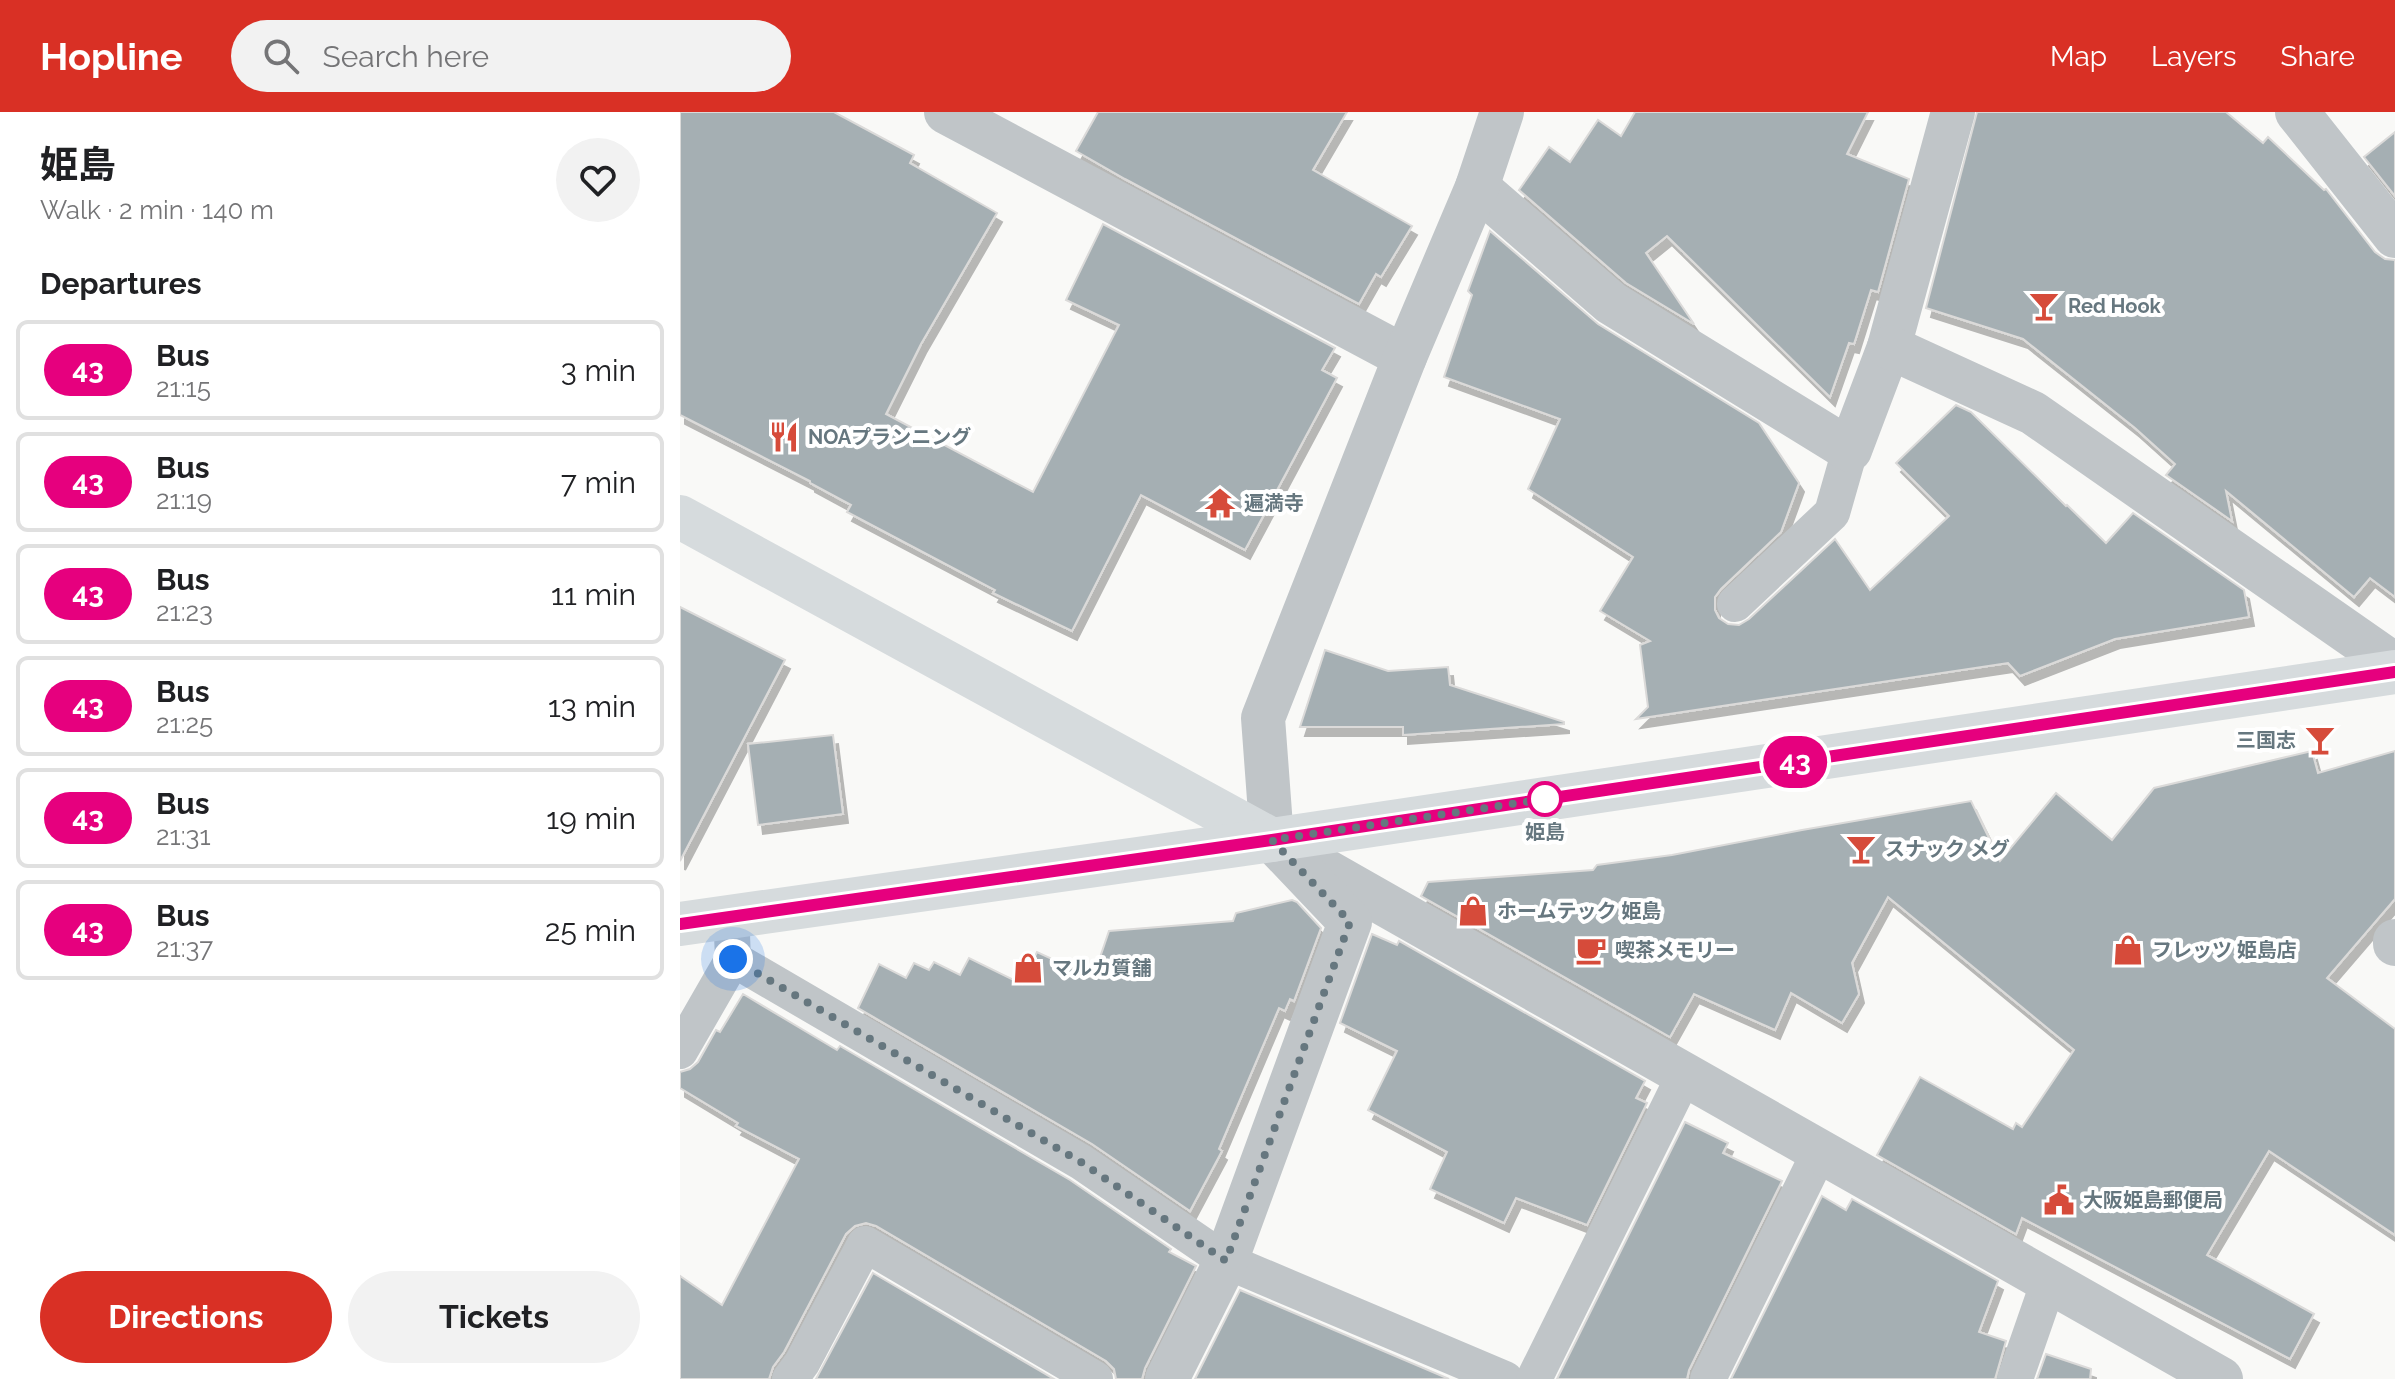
<!DOCTYPE html>
<meta charset="utf-8">
<style>
:root{--surface:#fff;--page:#f2f2f2;--text:#202124;--muted:#757577;--line:#e0e0e0;--accent:#d93025}
body{margin:0;font-family:Raleway,"Noto Sans JP",sans-serif;background:var(--page);color:var(--text);height:100vh;display:flex;flex-direction:column;font-size:30px;white-space:nowrap}
*{box-sizing:border-box;margin:0}
p{font-size:26px;color:var(--muted)}
.icon{flex:none;width:44px;height:44px;fill:none;stroke:currentColor;stroke-width:2;stroke-linecap:round;stroke-linejoin:round}
.map{position:relative;flex:1;overflow:hidden}
.sheet{display:flex;flex-direction:column;background:var(--surface);width:680px}
.sheet>*{flex:none}
.badge{padding:0 16px;border-radius:26px;font-size:28px;line-height:52px}
.you{position:absolute;width:40px;height:40px;margin:-20px;border:6px solid #fff;border-radius:50%;background:#1a73e8;box-shadow:0 0 0 12px #1a73e833}
.map>.badge{position:absolute;translate:-50% -50%;box-shadow:0 0 0 4px #fff}
h2{padding:0 40px;font-size:30px;line-height:72px}
.round{display:grid;place-items:center;flex:none;width:84px;height:84px;border-radius:42px;background:var(--page)}
.head{display:flex;align-items:center;justify-content:space-between;height:136px;padding:0 40px}
h1{font-size:38px;font-weight:700;line-height:60px}
.cta{display:flex;gap:16px;margin-top:auto;padding:16px 40px}
.cta a{flex:1;height:92px;border-radius:48px;background:var(--accent);color:#fff;font-size:32px;font-weight:700;line-height:92px;text-align:center}
.cta a+a{background:var(--page);color:var(--text)}
ul{padding:0;list-style:none}
li{display:flex;align-items:center;gap:24px;height:100px;margin:0 16px 12px;padding:0 24px;border:4px solid var(--line);border-radius:12px}
li div{flex:1}
li b{display:block;font-size:30px}
li em{font-style:normal}
li .badge{min-width:88px;font-weight:700;text-align:center}
header{display:flex;align-items:center;gap:48px;box-sizing:border-box;height:112px;padding:0 40px;background:var(--accent);color:#fff}
header strong{font-size:38px}
nav{display:flex;gap:44px;margin-inline-start:auto;font-size:28px}
.search{width:560px;height:72px;background:var(--page);display:flex;align-items:center;gap:20px;box-sizing:border-box;padding:0 28px;border-radius:44px;color:var(--muted);font-size:30px}
main{display:flex;flex:1;min-height:0}
.map>svg:first-child{display:block}
.building{fill:#a5afb3;stroke:#dbdad9;stroke-width:2;filter:url(#shadow)}
.lines{fill:none;stroke-linecap:round;stroke-linejoin:round}
.lane{stroke:#c0c5c8;stroke-width:36}
.street{stroke:#c0c5c8;stroke-width:44}
.secondary{stroke:#d6dbdd;stroke-width:44}
.primary{stroke:#d6dbdd;stroke-width:44}
.line-casing{stroke:#fff;stroke-width:18}
.line{stroke:#e6007e;stroke-width:12}
.walk{stroke:#66777f;stroke-width:8;stroke-dasharray:0 14.4}
.stop-dot{fill:#fff;stroke:#e6007e;stroke-width:4}
.labels{text-anchor:middle;stroke-width:8;stroke-linejoin:round;paint-order:stroke}
.poi-label{font-size:20px;font-weight:bold;fill:#66777f;stroke:#fff;text-anchor:start}
.stop-label{font-size:20px;font-weight:bold;fill:#66777f;stroke:#fff}
</style>
<header>
<strong>Hopline</strong>
<div class="search"><svg class="icon" aria-label="search" viewBox="0 0 24 24"><circle cx="10" cy="10" r="6"/><path d="M15 15l6 6"/></svg>Search here</div>
<nav><a>Map</a><a>Layers</a><a>Share</a></nav>
</header>
<main>
<section class="sheet">
<div class="head"><div><h1>姫島</h1><p>Walk · 2 min · 140 m</p></div><a class="round"><svg class="icon" aria-label="heart" viewBox="0 0 24 24"><path d="M12 20l-8-8c-3-5 5-10 8-4 3-6 11-1 8 4z"/></svg></a></div>
<h2>Departures</h2>
<ul>
<li><span class="badge" style="background:#e6007e;color:#fff">43</span><div><b>Bus</b><p>21:15</p></div><em>3 min</em></li>
<li><span class="badge" style="background:#e6007e;color:#fff">43</span><div><b>Bus</b><p>21:19</p></div><em>7 min</em></li>
<li><span class="badge" style="background:#e6007e;color:#fff">43</span><div><b>Bus</b><p>21:23</p></div><em>11 min</em></li>
<li><span class="badge" style="background:#e6007e;color:#fff">43</span><div><b>Bus</b><p>21:25</p></div><em>13 min</em></li>
<li><span class="badge" style="background:#e6007e;color:#fff">43</span><div><b>Bus</b><p>21:31</p></div><em>19 min</em></li>
<li><span class="badge" style="background:#e6007e;color:#fff">43</span><div><b>Bus</b><p>21:37</p></div><em>25 min</em></li>
</ul>
<div class="cta"><a>Directions</a><a>Tickets</a></div>
</section>
<div class="map">
<svg width="1715" height="1267" viewBox="0 0 1715 1267">
<defs>
<filter id="shadow"><feDropShadow dx="5" dy="9" stdDeviation="0" flood-color="#0004"/></filter>
</defs>
<rect width="100%" height="100%" fill="#f9f9f7"/>
<g class="building">
<path d="M0,0H154L234,43L230,51L317,101L241,232L206,302L353,380L439,213L386,188L423,112L655,236L642,258L657,266L565,438L461,383L392,519L313,481L315,478L167,400L171,393L130,371V369L0,303Z"/>
<path d="M418,0H667L633,58L732,114L701,165L696,162L679,192L445,67L396,39Z"/>
<path d="M955,0H1188L1167,42L1229,67L1198,180L1191,178L1174,232L1169,231L1150,285L987,124L966,141L1014,212L946,171L839,78L869,35L890,50L918,8L941,24Z"/>
<path d="M1297,0H1546L1583,31L1588,25L1644,78L1646,77L1695,140L1705,147L1715,148V485L1690,466L1674,485L1546,379L1552,409L1486,363L1495,352L1455,316L1343,227L1246,196Z"/>
<path d="M1715,20V84L1684,45Z"/>
<path d="M810,119L918,212L1079,311L1119,371L1101,420L1041,477L1035,485V498L1039,506L1048,512L1059,513L1069,507L1155,427L1190,478L1269,404L1216,351L1276,293L1291,300L1386,394L1387,393L1426,431L1453,401L1564,478L1569,505L1435,527L1340,564L1328,551L956,607L968,595L960,533L970,529L920,499L953,445L848,377L880,307L764,265L792,183L788,179Z"/>
<path d="M0,495L105,548L0,749Z"/>
<path d="M645,538L708,559L768,555L770,573L884,610V612L723,623V615H620Z"/>
<path d="M153,623L163,702L78,713L68,632Z"/>
<path d="M1632,639L1638,661L1715,639V787L1647,866L1715,917V1123L1589,1039L1527,1143L1634,1202L1610,1247L1342,1106L1336,1122L1197,1043L1240,965L1333,1017L1336,1011L1342,1015L1394,938L1208,785L1172,851L1179,882L1162,911L1111,881L1095,918L1014,882L990,925L741,784L748,770L913,758L917,753L992,743L1122,718L1291,689L1320,749L1376,681L1432,728L1474,676Z"/>
<path d="M612,788L617,790L641,816L614,889L610,887L605,899L599,896L539,1037L542,1039L510,1099L412,1032L178,896L199,852L226,866L234,851L249,858L254,850L280,863L289,846L342,872L357,840L413,866L429,819L553,809L556,801Z"/>
<path d="M692,822L717,833L719,829L965,969L956,986L967,991L907,1113L836,1086L824,1111L750,1077L767,1040L688,998L717,939L660,911Z"/>
<path d="M63,882L157,938L160,934L390,1068L491,1137L489,1140L516,1154L465,1256L462,1267H436L434,1257L426,1249L196,1114L186,1111L175,1114L166,1122L104,1240L93,1255L89,1267H0V1164L42,1193L119,1047L56,1014L58,1011L0,976V960L10,957L18,950L36,918L40,920Z"/>
<path d="M1005,1010L1048,1031L1043,1041L1102,1069L1009,1258L1007,1267H877Z"/>
<path d="M1142,1084L1166,1098L1172,1087L1318,1169L1299,1220L1326,1229L1315,1267H1051Z"/>
<path d="M193,1161L374,1267H136Z"/>
<path d="M560,1178L586,1189L769,1267H515Z"/>
<path d="M1366,1242L1411,1257L1410,1267H1357Z"/>
</g>
<g class="lines">
<g class="lane">
<path d="M1055,492L1152,401L1170,338"/>
<path d="M53,847L401,1050L546,1149L825,1267"/>
<path d="M0,939L53,847L52,823"/>
<path d="M110,1267L122,1251L185,1132L415,1267"/>
<path d="M854,1267L1005,962"/>
<path d="M1028,1267L1140,1039"/>
<path d="M1335,1267L1369,1169"/>
</g>
<g class="street">
<path d="M266,0L725,245"/>
<path d="M1617,0L1715,124"/>
<path d="M797,75L931,191L1170,338L1209,235L1273,0"/>
<path d="M1209,235L1353,301L1715,553"/>
<path d="M632,751L1541,1267"/>
<path d="M1715,829V832"/>
<path d="M487,1267L546,1149L670,810L592,728L583,606L725,245L797,75L822,0"/>
</g>
<path class="secondary" d="M0,405L592,728"/>
<path class="primary" d="M0,812L592,728L1715,560"/>
</g>
<g class="lines">
<g class="line-casing">
<path id="line" d="M0,812L592,728L1715,560"/>
</g>
<use href="#line" class="line"/>
<path class="walk" d="M53,847L401,1050L546,1149L670,810L592,728L865,687"/>
</g>
<defs>
<g id="bar-bare" transform="scale(2.4)"><path d="M-6-5H6L.8 .8V4.5H3.5V6h-7V4.5H-.8V.8Z" fill="#d64b3a" stroke="#fff" stroke-width="2.5" paint-order="stroke"/></g>
<g id="restaurant-bare" transform="scale(2.4)"><path d="M-5-6h1v4h1v-4h1v4h1v-4h1v5L-1.5 .5V6h-2V.5L-5-1ZM5-6V6H3V1.5H1.5Q1.5-4 5-6Z" fill="#d64b3a" stroke="#fff" stroke-width="2.5" paint-order="stroke"/></g>
<g id="temple-bare" transform="scale(2.4)"><path d="M0-6L5-2H3V0L6.5 2.5H4V6H1.5V3h-3V6H-4V2.5H-6.5L-3 0V-2H-5Z" fill="#d64b3a" stroke="#fff" stroke-width="2.5" paint-order="stroke"/></g>
<g id="shop-bare" transform="scale(2.4)"><path d="M-5-2.5h2.3a2.7 3.5 0 0 1 5.4 0H5L5.5 6h-11ZM-1.5-2.5h3a1.5 2.3 0 0 0-3 0Z" fill="#d64b3a" stroke="#fff" stroke-width="2.5" paint-order="stroke"/></g>
<g id="cafe-bare" transform="scale(2.4)"><path d="M-5.5-4.5H6V0H3Q3 3.5 0 3.5H-2.5Q-5.5 3.5-5.5 0ZM3-3.2v2h1.7v-2ZM-6 4.5H4V6H-6Z" fill="#d64b3a" stroke="#fff" stroke-width="2.5" paint-order="stroke"/></g>
<g id="civic-bare" transform="scale(2.4)"><path d="M-.6-6.5H3V-4.5H.6V-3L4-1V1h2V6H-6V1h2V-1L-.6-3ZM-1.2 2.5V6h2.4V2.5Z" fill="#d64b3a" stroke="#fff" stroke-width="2.5" paint-order="stroke"/></g>
</defs>
<g fill-rule="evenodd">
<use href="#bar-bare" x="1364" y="194"/>
<use href="#restaurant-bare" x="104" y="325"/>
<use href="#temple-bare" x="540" y="391"/>
<use href="#bar-bare" x="1640" y="628"/>
<use href="#bar-bare" x="1181" y="737"/>
<use href="#shop-bare" x="793" y="799"/>
<use href="#cafe-bare" x="911" y="838"/>
<use href="#shop-bare" x="1448" y="838"/>
<use href="#shop-bare" x="348" y="856"/>
<use href="#civic-bare" x="1379" y="1088"/>
</g>
<circle class="stop-dot" cx="865" cy="687" r="16"/>
<g class="labels">
<g class="poi-label">
<text x="1388" y="201">Red Hook</text>
<text x="128" y="332">NOAプランニング</text>
<text x="564" y="398">遍満寺</text>
<text x="1616" y="635" text-anchor="end">三国志</text>
<text x="1205" y="744">スナック メグ</text>
<text x="817" y="806">ホームテック 姫島</text>
<text x="935" y="845">喫茶メモリー</text>
<text x="1472" y="845">フレッツ 姫島店</text>
<text x="372" y="863">マルカ質舗</text>
<text x="1403" y="1095">大阪姫島郵便局</text>
</g>
<g class="stop-label">
<text x="865" y="727">姫島</text>
</g>
</g>
</svg>
<div class="you" style="left:53px;top:847px"></div>
<b class="badge" style="left:1115px;top:650px;background:#e6007e;color:#fff">43</b>
</div>
</main>
